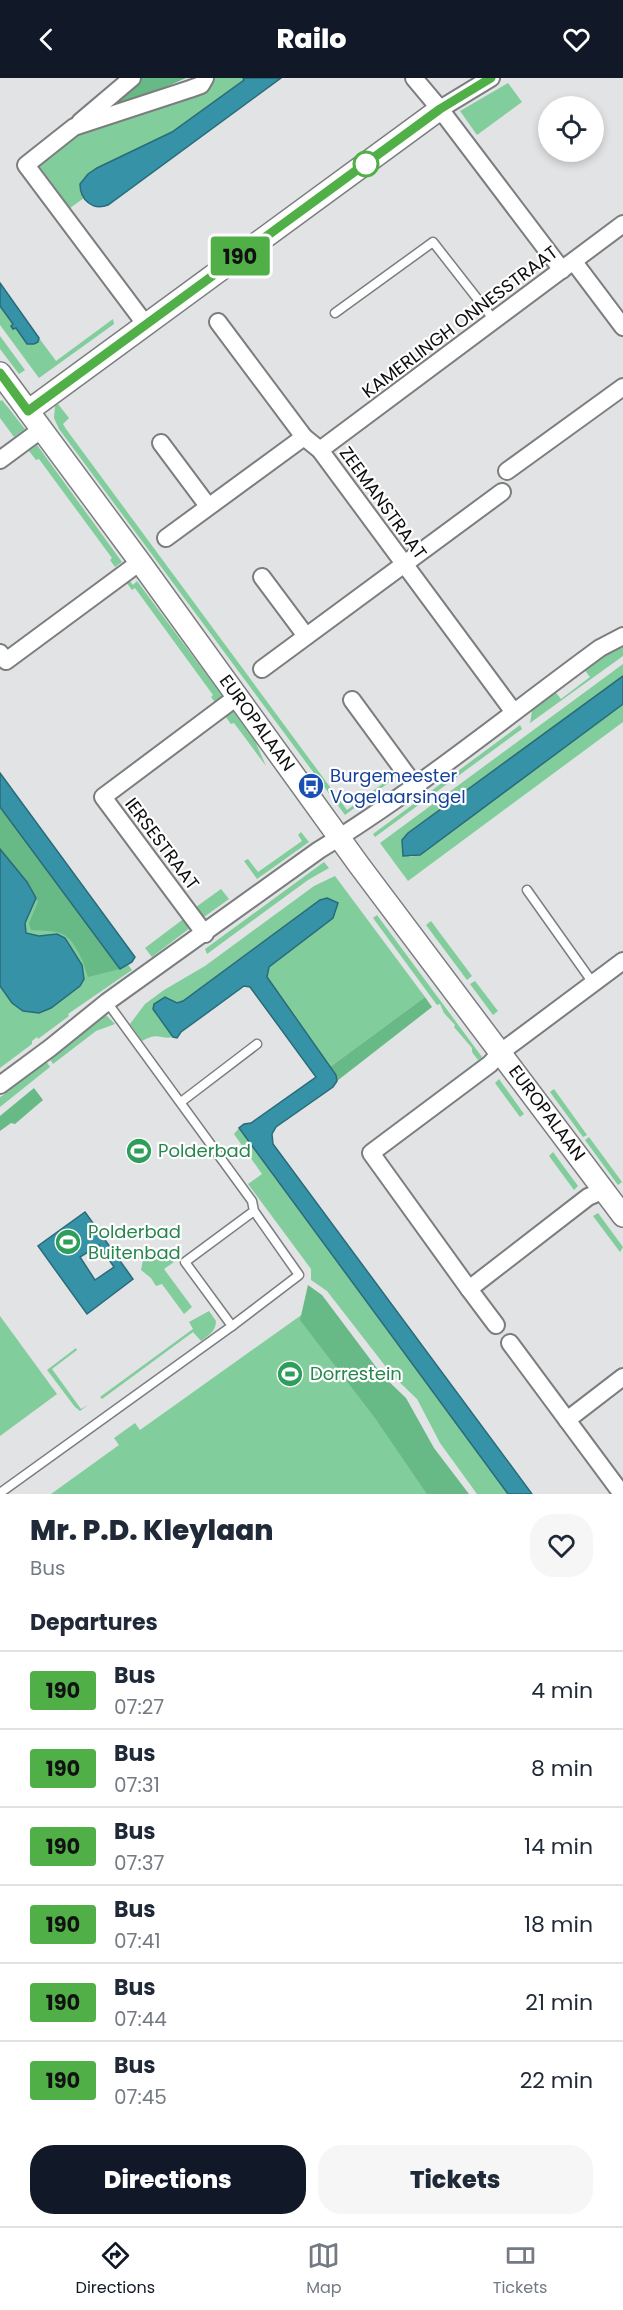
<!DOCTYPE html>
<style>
:root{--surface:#fff;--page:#f6f6f7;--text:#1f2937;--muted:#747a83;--line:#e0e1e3;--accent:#111827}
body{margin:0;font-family:Poppins,sans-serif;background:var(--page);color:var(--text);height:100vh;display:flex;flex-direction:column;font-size:22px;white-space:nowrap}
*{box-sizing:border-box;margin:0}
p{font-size:20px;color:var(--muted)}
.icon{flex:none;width:33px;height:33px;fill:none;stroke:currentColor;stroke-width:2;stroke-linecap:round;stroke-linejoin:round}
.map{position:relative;height:1416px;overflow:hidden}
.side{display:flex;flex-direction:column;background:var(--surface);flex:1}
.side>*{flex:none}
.badge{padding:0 12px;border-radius:4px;font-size:21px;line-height:39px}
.buttons{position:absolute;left:538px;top:18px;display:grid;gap:12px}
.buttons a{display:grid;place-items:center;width:66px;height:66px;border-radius:50%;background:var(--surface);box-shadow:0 3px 9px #0003;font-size:30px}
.map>.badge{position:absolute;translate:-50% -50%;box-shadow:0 0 0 3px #fff}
h2{padding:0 30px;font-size:22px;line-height:54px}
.round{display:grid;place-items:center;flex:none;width:63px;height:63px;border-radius:24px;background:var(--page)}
.summary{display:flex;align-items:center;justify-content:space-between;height:102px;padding:0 30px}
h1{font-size:28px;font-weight:800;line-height:45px}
.primary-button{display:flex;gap:12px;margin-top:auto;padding:12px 30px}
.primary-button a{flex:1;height:69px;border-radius:24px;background:var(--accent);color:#fff;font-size:24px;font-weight:800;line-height:69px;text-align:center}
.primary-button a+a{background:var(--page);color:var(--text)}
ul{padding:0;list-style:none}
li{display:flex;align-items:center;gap:18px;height:78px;padding:0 30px;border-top:2px solid var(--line)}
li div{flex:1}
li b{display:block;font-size:22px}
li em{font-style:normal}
li .badge{min-width:66px;font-weight:700;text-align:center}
header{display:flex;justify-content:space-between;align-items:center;height:78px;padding:0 30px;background:var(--accent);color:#fff;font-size:27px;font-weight:800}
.dock{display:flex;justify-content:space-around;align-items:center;height:84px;border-top:2px solid var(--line);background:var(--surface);font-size:16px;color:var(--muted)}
.dock a{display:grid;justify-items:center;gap:3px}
.dock .on{color:var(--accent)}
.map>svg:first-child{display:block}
.green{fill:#81cd9b}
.forest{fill:#67ba85}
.water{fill:#3693a7;stroke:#2a6b79;stroke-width:1.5;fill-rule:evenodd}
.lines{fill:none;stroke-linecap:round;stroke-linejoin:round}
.service-casing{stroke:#7b7d7f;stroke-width:11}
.minor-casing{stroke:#7b7d7f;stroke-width:20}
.tertiary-casing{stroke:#7b7d7f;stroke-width:24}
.service{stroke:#fff;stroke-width:8}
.minor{stroke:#fff;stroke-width:16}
.tertiary{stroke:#fff;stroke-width:21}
.line-casing{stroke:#fff;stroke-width:14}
.line{stroke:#50af46;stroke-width:9}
.stop-dot{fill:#fff;stroke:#50af46;stroke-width:3}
.labels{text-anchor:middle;stroke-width:4.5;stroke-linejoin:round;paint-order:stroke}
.street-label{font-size:18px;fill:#0d0d0e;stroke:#fff}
.transit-label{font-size:18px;fill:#164399;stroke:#fff;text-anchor:start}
.leisure-label{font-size:18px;fill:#27864d;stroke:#fff;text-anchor:start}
</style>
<header><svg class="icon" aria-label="back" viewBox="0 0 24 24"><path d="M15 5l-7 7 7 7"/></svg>Railo<svg class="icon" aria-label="heart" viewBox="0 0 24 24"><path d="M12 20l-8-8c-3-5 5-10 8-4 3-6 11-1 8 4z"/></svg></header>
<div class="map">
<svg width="623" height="1416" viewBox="0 0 623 1416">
<rect width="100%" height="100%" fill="#e2e3e5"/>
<g class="green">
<path d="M215,0H243L244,2L172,54L97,90L82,118L84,120L70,130L37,85L73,58L205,13L210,9Z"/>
<path d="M508,5L522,24L477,57L460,33Z"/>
<path d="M0,228L14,247L11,249L13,251L16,249L27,266L38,264L39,260L56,283L113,241L114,246L39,300L0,247Z"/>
<path d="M0,258L25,292L19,296L0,271Z"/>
<path d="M2,322L25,351L14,359L0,340V323Z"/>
<path d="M58,326L69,340L63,346L66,351L347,732L393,698L395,700L345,737L59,351L54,340L55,328Z"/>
<path d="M37,367L122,484L115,489L110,482L112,480L39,381L36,382L29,373Z"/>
<path d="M129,502L133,507L137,503L223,619L215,624L211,619L213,617L135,510L132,512L126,504Z"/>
<path d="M623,566V578L530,645L533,627L553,611L561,621L590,599L583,590L603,575L616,571Z"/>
<path d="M623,586V598L542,658L402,776L411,779L420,777L623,626V644L408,803L380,765Z"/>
<path d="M233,633L255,663L266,688L234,645L231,646L225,638Z"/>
<path d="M520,647L522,651L375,759L373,756Z"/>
<path d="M0,716L132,892L68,936L69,938L38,961L37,959L32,963V966L0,990Z"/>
<path d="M301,754L309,764L257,801L244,783L248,781L258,794L302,763L298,757Z"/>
<path d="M324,784L329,790L308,802L207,876L205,871Z"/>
<path d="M335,798L425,919L330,989L267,899L269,889L333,840L334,824L327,820L320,822L183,923L177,925L165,920C158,922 154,924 153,931L173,959C160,962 159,953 142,963L130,946L145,926L164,912L205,888L314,808Z"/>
<path d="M221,811L229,821L204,839L196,829Z"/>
<path d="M377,837L482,979L478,982L472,974V970L454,949L455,947L444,935L440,926L437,927L373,840Z"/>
<path d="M186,839L190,850L152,879L145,870Z"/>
<path d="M431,843L472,898L467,902L426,847Z"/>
<path d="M475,903L498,933L493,937L470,906Z"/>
<path d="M103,934L115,946L96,953L53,986L47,977Z"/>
<path d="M44,980L50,989L0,1029V1019L5,1016L6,1008Z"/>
<path d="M499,1001L524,1036L520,1039L495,1005Z"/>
<path d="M554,1011L587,1057L583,1059L550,1014Z"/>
<path d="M239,1050L508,1416H477L440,1365L417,1321L393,1298L327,1213L311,1202V1191L248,1106L262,1096L234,1056Z"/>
<path d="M589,1059L622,1104L618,1107L585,1062Z"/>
<path d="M553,1074L578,1108L574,1112L549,1078Z"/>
<path d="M598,1135L623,1169L620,1174L593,1138Z"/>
<path d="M156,1173L174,1184L164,1191L192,1229L184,1236L162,1206L156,1208L151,1200L141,1192L143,1182H152Z"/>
<path d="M209,1233L216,1243C216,1253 209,1257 201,1263L193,1254L102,1321L100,1319L193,1251L189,1244Z"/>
<path d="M307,1233L463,1416H51L119,1367L114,1360L135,1345L140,1352Z"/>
<path d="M0,1238L57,1316L0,1358Z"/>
<path d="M76,1270L77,1272L52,1291L81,1331L88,1327L80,1333L75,1329L47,1292Z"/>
</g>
<g class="forest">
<path d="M141,0H186L159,12L91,36Z"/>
<path d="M0,729L120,891L88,899C84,885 75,860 60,855C51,852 39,853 31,852L29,845L38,824L27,804L0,771Z"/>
<path d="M425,919L432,929L337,1003L336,997L330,989Z"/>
<path d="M34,1010L43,1022L15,1046L11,1045L0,1053V1038Z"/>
<path d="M308,1207L322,1217L382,1297L406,1320L434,1370L469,1416H427L375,1340L300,1242Z"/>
</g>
<g class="water">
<path d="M243,0H281L108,127C93,133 80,122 80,106L88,96L97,90L172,54L244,2Z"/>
<path d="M0,205L39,260L38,264L34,266H27L16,250L13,251L11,248L13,246L0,228Z"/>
<path d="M623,598V626L420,777L403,778L402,762L408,755Z"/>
<path d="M0,695L135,879L132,884L120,891L0,729Z"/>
<path d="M0,771L27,804L36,820L25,845L26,855L39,858L57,856L65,860L82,887L84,901L80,908L51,930L39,935L23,933L12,925L0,908Z"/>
<path d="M327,820L338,825L333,840L269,889L267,899L336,997L337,1003L333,1009L276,1049L272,1056L273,1066L532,1416H508L239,1050L244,1046L251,1045L316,999L250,909L244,908L181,954L177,960L173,959L153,931L154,926L165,919L177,925L183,923L320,822Z"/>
<path d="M85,1134L133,1201L87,1236L38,1168ZM99,1167L114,1189L95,1202L80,1179Z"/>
</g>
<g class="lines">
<g class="service-casing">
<g id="service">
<path d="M335,235L433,164L494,242"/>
<path d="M527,812L593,905"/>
<path d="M107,924L252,1123L254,1133L185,1184L232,1248L299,1197L254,1133"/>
<path d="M181,1024L257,966"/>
<path d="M0,1415L232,1248"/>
</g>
</g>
<g class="minor-casing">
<g id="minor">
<path d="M414,0L440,31L562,192"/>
<path d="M440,31L491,0"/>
<path d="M80,44L132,0"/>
<path d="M574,184L623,249"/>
<path d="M218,244L304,359L320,372L513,633"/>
<path d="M146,247L26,87L74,49L190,11L201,7L205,0"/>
<path d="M161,365L208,428"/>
<path d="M320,372L623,146"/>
<path d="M0,382L42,351"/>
<path d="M507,393L623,309"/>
<path d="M166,460L304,359"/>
<path d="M262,499L306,558"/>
<path d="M0,575L6,583L140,484"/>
<path d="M262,591L502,414"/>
<path d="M352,622L415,708"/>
<path d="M205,856L103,719L238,618"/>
<path d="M0,1007L50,970L107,924L319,772C417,712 507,638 600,570L623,558"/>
<path d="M604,1112L588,1119L469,1211L371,1075L490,986L501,974L623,883"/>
<path d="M469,1211L496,1247"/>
<path d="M510,1265L622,1416"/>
<path d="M567,1342L623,1299"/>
</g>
</g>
<g class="tertiary-casing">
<g id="tertiary">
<path d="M0,295L140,484L359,787L623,1138"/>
<path d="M28,333L440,31"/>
</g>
</g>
<use href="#service" class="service"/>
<use href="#minor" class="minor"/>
<use href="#tertiary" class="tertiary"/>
</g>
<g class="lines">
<g class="line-casing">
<path id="line" d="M0,295L28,333L440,31L491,0"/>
</g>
<use href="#line" class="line"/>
</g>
<defs>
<g id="bus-disc" transform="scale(1.35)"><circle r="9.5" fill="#1a4fb4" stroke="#fff"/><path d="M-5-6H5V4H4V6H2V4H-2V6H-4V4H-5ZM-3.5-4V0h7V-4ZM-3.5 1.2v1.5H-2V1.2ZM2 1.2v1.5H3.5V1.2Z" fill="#fff"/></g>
<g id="stadium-disc" transform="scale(1.35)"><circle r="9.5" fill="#2e9e5b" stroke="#fff"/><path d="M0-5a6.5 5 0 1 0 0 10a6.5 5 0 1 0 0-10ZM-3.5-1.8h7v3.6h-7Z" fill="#fff"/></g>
</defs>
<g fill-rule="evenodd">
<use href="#bus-disc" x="311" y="708"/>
<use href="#stadium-disc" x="139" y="1073"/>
<use href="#stadium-disc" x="68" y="1164"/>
<use href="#stadium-disc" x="290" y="1296"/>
</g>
<circle class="stop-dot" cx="366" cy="86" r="12"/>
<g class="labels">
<g class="street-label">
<text transform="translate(460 244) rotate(-37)" y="6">KAMERLINGH ONNESSTRAAT</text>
<text transform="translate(383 425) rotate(54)" y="6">ZEEMANSTRAAT</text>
<text transform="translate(257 645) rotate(54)" y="6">EUROPALAAN</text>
<text transform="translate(162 766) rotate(53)" y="6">IERSESTRAAT</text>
<text transform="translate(547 1035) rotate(53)" y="6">EUROPALAAN</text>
</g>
<g class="transit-label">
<text x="330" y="704">Burgemeester<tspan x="330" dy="21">Vogelaarsingel</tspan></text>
</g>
<g class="leisure-label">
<text x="158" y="1079">Polderbad</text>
<text x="88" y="1160">Polderbad<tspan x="88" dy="21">Buitenbad</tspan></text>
<text x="310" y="1302">Dorrestein</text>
</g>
</g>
</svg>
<div class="buttons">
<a><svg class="icon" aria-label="locate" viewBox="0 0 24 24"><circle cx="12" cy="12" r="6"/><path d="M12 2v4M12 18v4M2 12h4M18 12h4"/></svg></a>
</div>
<b class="badge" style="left:240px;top:178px;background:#50af46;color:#111">190</b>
</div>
<section class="side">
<div class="summary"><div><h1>Mr. P.D. Kleylaan</h1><p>Bus</p></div><a class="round"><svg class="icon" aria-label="heart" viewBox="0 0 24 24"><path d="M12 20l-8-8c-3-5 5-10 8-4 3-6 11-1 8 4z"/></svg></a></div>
<h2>Departures</h2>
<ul>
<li><span class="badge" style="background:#50af46;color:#111">190</span><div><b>Bus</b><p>07:27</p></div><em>4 min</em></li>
<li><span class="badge" style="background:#50af46;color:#111">190</span><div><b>Bus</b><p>07:31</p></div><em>8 min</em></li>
<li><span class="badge" style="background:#50af46;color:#111">190</span><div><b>Bus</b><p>07:37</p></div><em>14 min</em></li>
<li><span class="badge" style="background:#50af46;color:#111">190</span><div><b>Bus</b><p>07:41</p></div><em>18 min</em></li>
<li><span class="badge" style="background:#50af46;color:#111">190</span><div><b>Bus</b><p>07:44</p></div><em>21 min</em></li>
<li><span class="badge" style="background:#50af46;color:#111">190</span><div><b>Bus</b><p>07:45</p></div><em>22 min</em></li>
</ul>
<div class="primary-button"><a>Directions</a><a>Tickets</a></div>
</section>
<nav class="dock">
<a class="on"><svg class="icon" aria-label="directions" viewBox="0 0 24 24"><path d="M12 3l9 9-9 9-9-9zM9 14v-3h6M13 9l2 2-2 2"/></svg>Directions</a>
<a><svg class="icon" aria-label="map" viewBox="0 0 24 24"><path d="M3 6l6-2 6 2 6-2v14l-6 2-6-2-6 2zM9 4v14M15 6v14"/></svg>Map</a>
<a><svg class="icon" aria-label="tickets" viewBox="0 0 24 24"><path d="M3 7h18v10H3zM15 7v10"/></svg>Tickets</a>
</nav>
